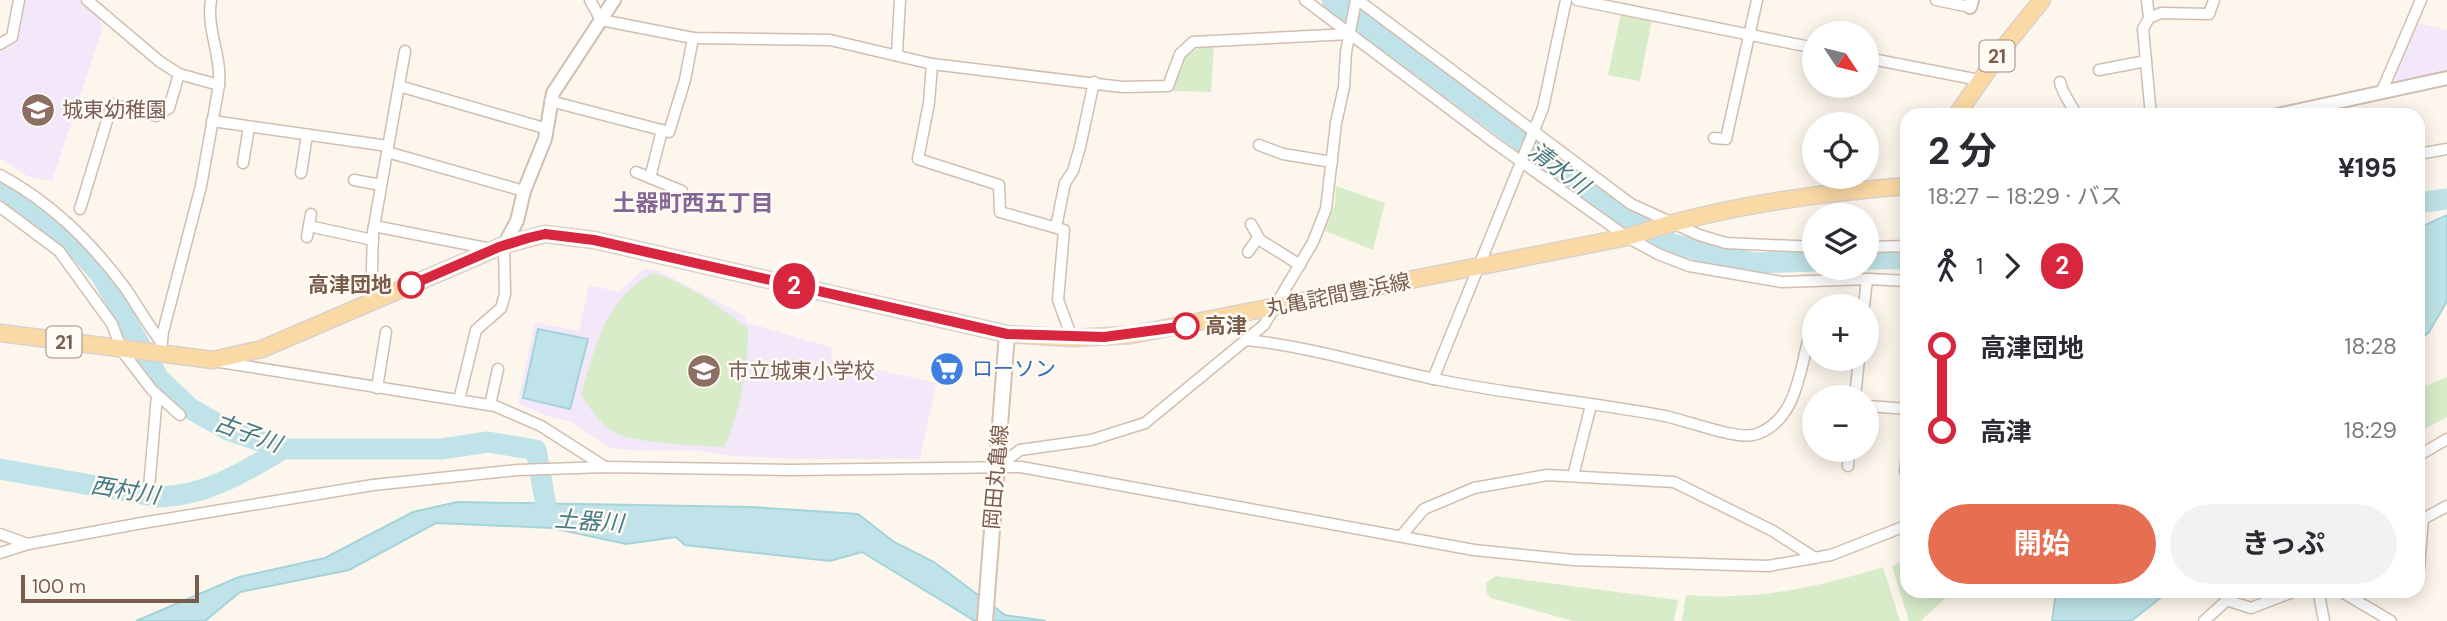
<!DOCTYPE html>
<html lang="ja">
<meta charset="utf-8">
<style>
:root{--surface:#fff;--page:#f2f2f3;--text:#2b2b33;--muted:#7c7c81;--accent:#e76f51}
body{margin:0;font-family:"DM Sans","Noto Sans JP",sans-serif;background:var(--page);color:var(--text);height:100vh;display:flex;flex-direction:column;font-size:26px;white-space:nowrap}
*{box-sizing:border-box;margin:0}
p{font-size:23px;color:var(--muted)}
.icon{flex:none;width:38px;height:38px;fill:none;stroke:currentColor;stroke-width:2;stroke-linecap:round;stroke-linejoin:round}
.map{position:relative;flex:1;overflow:hidden}
.details{position:absolute;left:1900px;top:108px;width:525px;height:490px;display:flex;flex-direction:column;background:var(--surface);border-radius:21px;box-shadow:0 4px 18px #0003}
.details>*{flex:none}
.badge{padding:0 14px;border-radius:23px;font-size:24px;line-height:46px}
.needle{width:46px;rotate:125deg}
.buttons{position:absolute;left:1802px;top:21px;display:grid;gap:14px}
.buttons a{display:grid;place-items:center;width:77px;height:77px;border-radius:50%;background:var(--surface);box-shadow:0 4px 18px #0003;font-size:35px}
.scale{position:absolute;left:21px;bottom:18px;width:178px;box-sizing:border-box;padding-left:7px;border:4px solid #7a5c4d;border-top:0;font-size:19px;line-height:24px;white-space:nowrap;color:#7a5c4d;-webkit-text-stroke:5px #fffaf3;paint-order:stroke}
.map>.badge{position:absolute;translate:-50% -50%;box-shadow:0 0 0 4px #fff}
.legs{display:flex;align-items:center;gap:10px;height:77px;padding:0 28px;font-size:23px}
.legs p{margin-inline-start:auto}
.summary{display:flex;align-items:center;justify-content:space-between;height:119px;padding:0 28px}
h1{font-size:38px;font-weight:700;line-height:52px}
.button{display:flex;gap:14px;margin-top:auto;padding:14px 28px}
.button a{flex:1;height:80px;border-radius:42px;background:var(--accent);color:#fff;font-size:28px;font-weight:700;line-height:80px;text-align:center}
.button a+a{background:var(--page);color:var(--text)}
ul{padding:0 28px;list-style:none}
li{display:flex;align-items:center;gap:24px;height:84px;font-size:26px}
li i{display:grid;place-items:center;width:10px;height:100%;margin:0 9px;background:currentColor}
li i::after{content:'';width:18px;height:18px;margin:-9px;border:5px solid;border-radius:50%;background:var(--surface)}
li p{margin-inline-start:auto}
li:first-child i{background:linear-gradient(#0000 50%,currentColor 0)}
li:last-child i{background:linear-gradient(currentColor 50%,#0000 0)}
.map>svg:first-child{display:block}
.education{fill:#f3e8fa}
.green{fill:#d8ecc9}
.water{fill:#bfe3e8;stroke:#a5d3da;stroke-width:2}
.lines{fill:none;stroke-linecap:round;stroke-linejoin:round}
.river{stroke:#bfe3e8;stroke-width:21}
.minor-casing{stroke:#d1beb0;stroke-width:13}
.tertiary-casing{stroke:#d1beb0;stroke-width:16}
.secondary-casing{stroke:#d6c0b0;stroke-width:18}
.primary-casing{stroke:#dad1cd;stroke-width:19}
.minor{stroke:#fff;stroke-width:10}
.tertiary{stroke:#fff;stroke-width:12}
.secondary{stroke:#fff;stroke-width:14}
.primary{stroke:#fbd9a5;stroke-width:16}
.line-1-casing{stroke:#fff;stroke-width:16}
.line-1{stroke:#d7263d;stroke-width:10}
.stop-1-dot{fill:#fff;stroke:#d7263d;stroke-width:3.5}
.labels{text-anchor:middle;stroke-width:5;stroke-linejoin:round;paint-order:stroke}
.shield{fill:#fffaf3;stroke:#a28b7f;stroke-width:2}
.shield-label{font-size:19px;font-weight:bold;fill:#7a5c4d}
.education-label{font-size:21px;fill:#785e54;stroke:#fffaf3;text-anchor:start}
.stop-label{font-size:21px;font-weight:bold;fill:#7a5c4d;stroke:#fffaf3;text-anchor:end}
.street-label{font-size:21px;fill:#7a5c4d;stroke:#fffaf3}
.shop-label{font-size:21px;fill:#366cbe;stroke:#fffaf3;text-anchor:start}
.water-label{font-size:23px;font-style:italic;fill:#437c86;stroke:#fffaf3}
.neighbourhood-label{font-size:23px;font-weight:bold;fill:#846695;stroke:#fffaf3}
</style>
<div class="map">
<svg width="2447" height="621" viewBox="0 0 2447 621">
<rect width="100%" height="100%" fill="#fdf6ec"/>
<g class="education">
<path d="M25,0H77L95,12L103,27L52,181L29,177L0,158V49L11,43L18,31Z"/>
<path d="M2419,23L2447,30V71L2397,81L2393,75Z"/>
<path d="M644,269L657,270L746,316L745,322L833,348L831,359L936,383L920,459H798L731,456L699,451L625,450L608,447L571,422L542,414L518,403L535,322L579,331L589,285L618,292Z"/>
</g>
<g class="green">
<path d="M1621,13L1652,19L1640,81L1608,75Z"/>
<path d="M1214,46L1211,92L1173,91C1174,64 1186,46 1214,46Z"/>
<path d="M1336,186L1385,203L1373,250L1325,231L1335,205Z"/>
<path d="M652,273C689,283 717,306 748,328C749,361 739,418 724,447C701,446 631,443 614,432C600,423 590,409 581,395C595,346 605,300 652,273Z"/>
<path d="M2447,377V417L2419,432V389Z"/>
<path d="M1907,559L1908,592H1952L1921,621H1909L1892,566Z"/>
<path d="M1883,567L1900,621H1682L1686,595C1756,601 1818,587 1883,567Z"/>
<path d="M1496,576L1678,600L1674,621H1573L1491,598L1487,594L1486,583Z"/>
</g>
<g class="water">
<path d="M2447,215V301L2429,332L2419,341V228Z"/>
<path d="M538,329L588,339L570,409L523,398Z"/>
<path d="M457,502L751,507L858,514L894,542L934,562L1005,615L1046,621H975L862,552L830,561L685,545L676,537L626,544L552,528L436,523L349,570L240,592L205,621H136L239,577L325,558L413,512Z"/>
<path d="M2056,592H2168L2131,621H2052Z"/>
</g>
<g class="lines">
<g class="river">
<path d="M1332,0L1616,211L1672,244L1753,263L1815,261"/>
<path d="M0,190L70,240L101,275L159,379L191,409L228,430L283,449H441L488,442L536,450L548,516"/>
<path d="M2418,203L2447,199"/>
<path d="M1867,259H1908"/>
<path d="M0,469L159,497C206,496 244,472 283,449"/>
</g>
<g class="minor-casing">
<g id="minor">
<path d="M87,0L159,61L179,74L219,85"/>
<path d="M590,0L601,20L693,38L830,40L932,64L1122,87L1168,86L1180,54L1193,42L1350,34"/>
<path d="M1305,0L1495,143L1627,237L1658,254L1689,266L1782,282L1869,279L1908,281"/>
<path d="M1358,0L1631,204L1699,235L1726,243L1815,247"/>
<path d="M1577,0L1815,48"/>
<path d="M1936,0L1970,7"/>
<path d="M2147,0L2149,18L2143,29L2151,116"/>
<path d="M2149,18L2161,13L2209,14L2214,0"/>
<path d="M0,44L12,37L19,0"/>
<path d="M897,53L900,0"/>
<path d="M1867,58L1979,80"/>
<path d="M932,64L929,103L918,159L999,185L1000,212L1064,230L1058,300L1072,338"/>
<path d="M2099,70L2146,61"/>
<path d="M2060,82C2064,99 2073,104 2076,116"/>
<path d="M399,86L544,128"/>
<path d="M2381,93L2421,0"/>
<path d="M550,101L669,132L685,80L693,38"/>
<path d="M212,121L388,146"/>
<path d="M1714,138L1726,139L1757,0"/>
<path d="M1259,145L1283,154L1332,162"/>
<path d="M387,152L524,191"/>
<path d="M2418,154L2447,149"/>
<path d="M243,163L249,127"/>
<path d="M636,172L682,191"/>
<path d="M301,173L307,135"/>
<path d="M0,175C52,203 91,242 126,289C138,307 148,325 162,343"/>
<path d="M650,178L662,130"/>
<path d="M354,180L381,185"/>
<path d="M0,207L59,251L112,324L122,351L152,390L180,415"/>
<path d="M80,209L112,104L156,116L169,108L179,74"/>
<path d="M1251,224L1260,240L1300,265"/>
<path d="M309,226L373,240"/>
<path d="M374,226L491,249"/>
<path d="M1056,227L1065,183L1073,171L1080,147L1094,82"/>
<path d="M307,237L311,214"/>
<path d="M1867,247L1908,246"/>
<path d="M1248,252L1258,238"/>
<path d="M371,302L373,232L405,51"/>
<path d="M1864,306L1867,279"/>
<path d="M1247,340C1313,347 1375,367 1439,380C1514,395 1590,402 1665,416C1688,421 1739,441 1757,434C1795,420 1799,376 1808,341L1815,340"/>
<path d="M160,356L163,332L201,186L219,85C222,56 206,29 211,0"/>
<path d="M220,362L495,406L541,426L605,467"/>
<path d="M1433,379L1543,108L1566,0"/>
<path d="M377,388L386,332"/>
<path d="M1855,397L1859,359"/>
<path d="M459,400L476,330L501,308L505,294L504,245"/>
<path d="M490,405L498,369"/>
<path d="M1867,406L1908,409"/>
<path d="M2418,456L2447,439"/>
<path d="M1848,466L1849,450"/>
<path d="M998,467L1020,450L1091,440L1145,423L1264,325L1313,242L1326,209L1336,123L1344,87L1346,52L1356,0"/>
<path d="M1905,471L1908,450"/>
<path d="M1573,476L1591,405"/>
<path d="M149,488L157,395"/>
<path d="M0,534L28,544"/>
<path d="M1401,536L1424,509L1474,488L1547,475L1674,482L1773,531L1815,558"/>
<path d="M0,553L28,544L142,523L373,485L518,470L606,467L790,470L1021,467L1474,550L1573,560L1768,566L1831,555L1908,525"/>
<path d="M2418,579L2423,519L2447,506"/>
<path d="M2322,592L2319,594L2324,621"/>
<path d="M2342,592L2391,621"/>
<path d="M2226,600L2251,608L2293,592"/>
<path d="M2204,621L2236,592"/>
</g>
</g>
<g class="tertiary-casing">
<g id="tertiary">
<path d="M1970,7L1972,0"/>
<path d="M2273,116L2447,78"/>
<path d="M504,245L517,221L524,191L545,139L553,93L614,0"/>
</g>
</g>
<g class="secondary-casing">
<path id="secondary" d="M985,621L1007,334"/>
</g>
<g class="primary-casing">
<g id="primary">
<path d="M1956,116L2001,51L2042,0"/>
<path d="M0,333L213,360L262,349L504,245L545,234L594,240L1007,334L1072,338L1131,335L1627,237C1716,207 1814,193 1908,186"/>
</g>
</g>
<use href="#minor" class="minor"/>
<use href="#tertiary" class="tertiary"/>
<use href="#secondary" class="secondary"/>
<use href="#primary" class="primary"/>
</g>
<g class="lines">
<g class="line-1-casing">
<path id="line-1" d="M411,285L499,247L528,238L545,234L594,240L1007,334L1104,337L1186,326"/>
</g>
<use href="#line-1" class="line-1"/>
</g>
<defs>
<g id="school-disc" transform="scale(1.75)"><circle r="9.5" fill="#8d6e63" stroke="#fffaf3"/><path d="M0-5L7-2L0 1L-7-2ZM-4 1L0 2.5L4 1V4Q0 6-4 4Z" fill="#fff"/></g>
<g id="supermarket-disc" transform="scale(1.75)"><circle r="9.5" fill="#3f7fe0" stroke="#fffaf3"/><path d="M-6-5.5h2.5l.6 2H6L4.5 2H-2.5L-4.4-4H-6ZM-1.5 3.2a1.3 1.3 0 1 0 .1 0ZM3 3.2a1.3 1.3 0 1 0 .1 0Z" fill="#fff"/></g>
</defs>
<g fill-rule="evenodd">
<use href="#school-disc" x="38" y="110"/>
<use href="#supermarket-disc" x="947" y="369"/>
<use href="#school-disc" x="704" y="371"/>
</g>
<g class="stop-1-dot">
<circle cx="411" cy="285" r="12"/>
<circle cx="1186" cy="326" r="12"/>
</g>
<g class="labels">
<g class="shield">
<rect x="1979.5" y="40.5" width="35" height="31" rx="5"/>
<rect x="46.5" y="326.5" width="35" height="31" rx="5"/>
</g>
<g class="shield-label">
<text x="1997" y="63">21</text>
<text x="64" y="349">21</text>
</g>
<g class="education-label">
<text x="62" y="117">城東幼稚園</text>
<text x="728" y="378">市立城東小学校</text>
</g>
<g class="stop-label">
<text x="392" y="292">高津団地</text>
<text x="1205" y="333" text-anchor="start">高津</text>
</g>
<g class="street-label">
<text transform="translate(1338 295) rotate(-11)" y="7">丸亀詫間豊浜線</text>
<text transform="translate(996 477) rotate(-85)" y="7">岡田丸亀線</text>
</g>
<g class="shop-label">
<text x="972" y="376">ローソン</text>
</g>
<g class="water-label">
<text transform="translate(1559 168) rotate(37)" y="8">清水川</text>
<text transform="translate(248 433) rotate(20)" y="8">古子川</text>
<text transform="translate(125 490) rotate(9)" y="8">西村川</text>
<text transform="translate(589 521) rotate(4)" y="8">土器川</text>
</g>
<g class="neighbourhood-label">
<text x="693" y="211">土器町西五丁目</text>
</g>
</g>
</svg>
<div class="buttons">
<a><svg class="needle" viewBox="-14 -14 28 28"><path d="M0-13l5 13h-10z" fill="#e53935"/><path d="M0 13l5-13h-10z" fill="#7c7c81"/></svg></a>
<a><svg class="icon" aria-label="locate" viewBox="0 0 24 24"><circle cx="12" cy="12" r="6"/><path d="M12 2v4M12 18v4M2 12h4M18 12h4"/></svg></a>
<a><svg class="icon" aria-label="layers" viewBox="0 0 24 24"><path d="M12 4l9 5-9 5-9-5zM3 14l9 5 9-5"/></svg></a>
<a>+</a>
<a>−</a>
</div>
<div class="scale">100 m</div>
<b class="badge" style="left:794px;top:286px;background:#d7263d;color:#fff">2</b>
<section class="details">
<div class="summary"><div><h1>2 分</h1><p>18:27 – 18:29 · バス</p></div><b>¥195</b></div>
<div class="legs"><svg class="icon" aria-label="walk" viewBox="0 0 24 24"><circle cx="13" cy="4" r="2"/><path d="M13 8l-2 6 4 7M11 14l-3 7M7 12l3-4h3l4 4"/></svg>1<svg class="icon" aria-label="forward" viewBox="0 0 24 24"><path d="M9 5l7 7-7 7"/></svg><b class="badge" style="background:#d7263d;color:#fff">2</b></div>
<ul>
<li><i style="color:#d7263d"></i><b>高津団地</b><p>18:28</p></li>
<li><i style="color:#d7263d"></i><b>高津</b><p>18:29</p></li>
</ul>
<div class="button"><a>開始</a><a>きっぷ</a></div>
</section>
</div>
